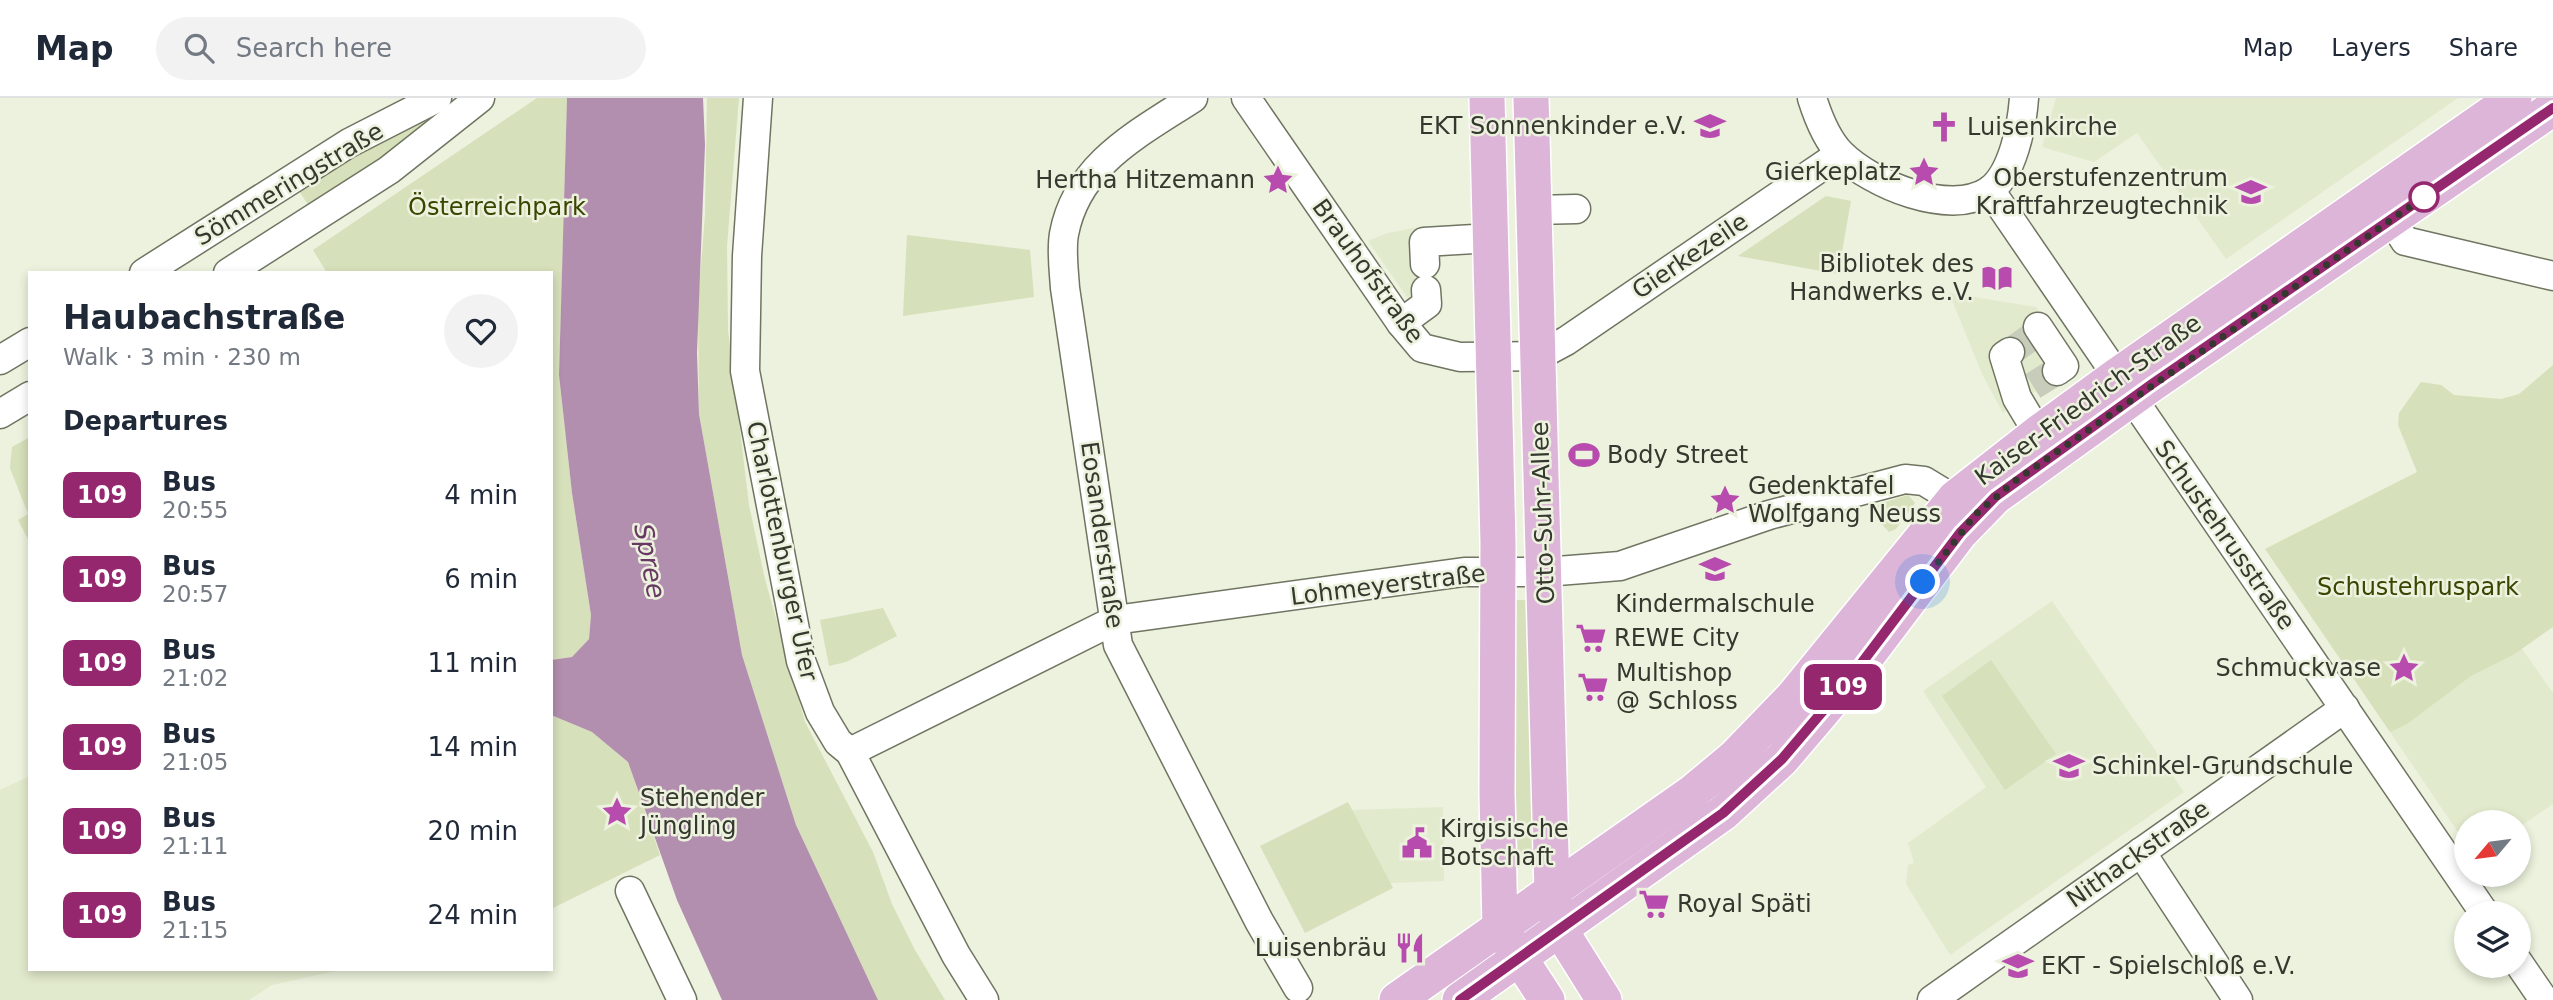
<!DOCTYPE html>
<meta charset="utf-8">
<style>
:root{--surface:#fff;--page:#f2f2f3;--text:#1f2937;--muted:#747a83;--line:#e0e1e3}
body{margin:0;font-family:"DejaVu Sans",sans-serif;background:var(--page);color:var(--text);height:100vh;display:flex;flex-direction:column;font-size:26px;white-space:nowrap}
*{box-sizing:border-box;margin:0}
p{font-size:23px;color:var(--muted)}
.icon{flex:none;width:38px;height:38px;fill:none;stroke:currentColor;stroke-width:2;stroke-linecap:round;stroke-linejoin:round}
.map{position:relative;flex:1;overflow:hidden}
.drawer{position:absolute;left:28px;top:173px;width:525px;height:700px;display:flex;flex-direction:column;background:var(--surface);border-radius:0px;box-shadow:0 4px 10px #0003}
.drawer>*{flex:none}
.badge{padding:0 14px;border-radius:10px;font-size:24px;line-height:46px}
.needle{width:46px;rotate:241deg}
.tools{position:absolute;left:2454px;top:712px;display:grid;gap:14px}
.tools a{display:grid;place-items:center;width:77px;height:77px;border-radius:50%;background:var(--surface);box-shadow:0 4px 10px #0003;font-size:35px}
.you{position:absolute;width:35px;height:35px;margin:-18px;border:5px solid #fff;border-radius:50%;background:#1a73e8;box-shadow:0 0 0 10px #1a73e833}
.map>.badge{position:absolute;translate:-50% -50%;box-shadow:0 0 0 4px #fff}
h2{padding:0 35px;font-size:26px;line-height:63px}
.round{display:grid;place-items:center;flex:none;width:74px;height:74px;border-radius:37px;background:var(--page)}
.head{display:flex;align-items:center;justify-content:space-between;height:119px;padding:0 35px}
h1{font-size:33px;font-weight:700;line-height:52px}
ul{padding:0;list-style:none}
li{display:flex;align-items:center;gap:21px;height:84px;padding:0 35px}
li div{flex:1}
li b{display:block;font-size:26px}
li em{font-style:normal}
li .badge{min-width:77px;font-weight:700;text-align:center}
header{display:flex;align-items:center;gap:42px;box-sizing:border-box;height:98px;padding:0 35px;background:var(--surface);border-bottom:2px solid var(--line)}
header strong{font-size:33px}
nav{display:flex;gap:38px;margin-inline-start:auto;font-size:24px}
.search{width:490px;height:63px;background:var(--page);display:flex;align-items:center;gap:18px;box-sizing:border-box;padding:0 24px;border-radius:38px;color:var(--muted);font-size:26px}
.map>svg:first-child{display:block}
.built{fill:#e2eacd}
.green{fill:#d6e0ba}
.water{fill:#b28fae}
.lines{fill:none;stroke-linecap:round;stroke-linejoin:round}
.minor-tunnel{stroke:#c7cdba;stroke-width:28;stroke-dasharray:28 14;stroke-linecap:butt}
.minor-casing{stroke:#707562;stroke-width:31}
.major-casing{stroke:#fff;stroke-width:38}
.minor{stroke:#fff;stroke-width:28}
.major{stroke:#dcb5d8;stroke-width:35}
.line-casing{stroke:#fff;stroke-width:16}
.line{stroke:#95276e;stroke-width:10}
.walk{stroke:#35382f;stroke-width:7;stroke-dasharray:0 12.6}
.stop-dot{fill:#fff;stroke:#95276e;stroke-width:3.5}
.labels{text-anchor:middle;stroke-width:5;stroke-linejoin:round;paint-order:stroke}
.poi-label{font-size:24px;fill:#35382f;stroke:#ecf2dd;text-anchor:start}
.street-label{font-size:24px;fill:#35382f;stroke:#ecf2dd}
.park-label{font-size:24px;fill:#3a4500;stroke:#ecf2dd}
.water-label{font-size:26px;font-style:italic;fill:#683963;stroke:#ecf2dd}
</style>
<header>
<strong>Map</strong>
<div class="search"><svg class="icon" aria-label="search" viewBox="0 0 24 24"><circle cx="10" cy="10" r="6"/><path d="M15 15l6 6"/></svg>Search here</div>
<nav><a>Map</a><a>Layers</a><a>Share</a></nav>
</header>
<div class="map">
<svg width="2553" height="902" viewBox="0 0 2553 902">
<rect width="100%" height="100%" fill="#ecf2dd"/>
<g class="built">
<path d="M2056,0H2458L2226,161L2137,35L2094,64L2042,49Z"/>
<path d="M1425,128L1426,134H1435L1438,218L1423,222L1368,143L1388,135Z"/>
<path d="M1949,195L2036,209L2075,267L2003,315L1983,278Z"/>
<path d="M2052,503L2184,694L1950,857L1906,786L1908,767L1914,765L1908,745L1986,689L1923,593Z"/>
<path d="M2518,545L2553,595V706L2518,730V724H2466V746L2390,634Z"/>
<path d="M30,678V872H340L272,887L249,902H0V692Z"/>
<path d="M1443,709L1444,783L1390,785L1352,712Z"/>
</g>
<g class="green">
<path d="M537,0H567L559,277L572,395L591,517L589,541L572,559L551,562V175H327L313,152Z"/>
<path d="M707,0H739L727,148L728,232L749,407L765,481L805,624L873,754L892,806L915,852L945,902H878L796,727L742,557L699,316L698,206L705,117Z"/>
<path d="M425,13L435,29L313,114L295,87Z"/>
<path d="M1826,98L1851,103L1838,176L1738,158Z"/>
<path d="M907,137L1030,152L1034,199L903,218Z"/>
<path d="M2553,267V529L2513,557L2471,578L2407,626L2390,634L2265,451L2417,374L2398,327L2399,315L2421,284L2441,287L2454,297L2501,301L2519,296Z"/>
<path d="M30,339V445L18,422L28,416L10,370L12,349Z"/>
<path d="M1908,397L1915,405L1896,431L1889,434L1877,421L1874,411L1879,406Z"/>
<path d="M1510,502H1529L1536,759L1518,770Z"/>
<path d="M883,510L897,538L846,564L829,568L820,522Z"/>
<path d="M1991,562L2056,656L2005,692L1942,598Z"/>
<path d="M551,617L592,634L628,664L660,757L551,811Z"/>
<path d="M1348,704L1393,790L1305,835L1260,748Z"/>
</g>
<path class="water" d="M567,0H703L705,47L697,255L699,316L742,557L796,727L878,902H722L677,802L628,664L592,634L551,617V562L572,559L589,541L591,517L572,395L559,277Z"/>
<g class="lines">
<g class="minor-tunnel">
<path d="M2010,254L2033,238"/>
<path d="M2033,288L2057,273"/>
</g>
<g class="minor-casing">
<g id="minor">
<path d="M758,0L747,158L745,273L801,563L820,614L838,644L850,654L956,857L984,902"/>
<path d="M1193,0C1138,36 1077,66 1064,136C1061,153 1064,173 1065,190L1118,547L1259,823L1298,890"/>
<path d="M1246,0L1401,225L1422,250L1460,259L1538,258L1566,243L1840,56"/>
<path d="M1812,0C1818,19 1827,42 1841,56C1871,86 1949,119 1989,93C2013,76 2022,27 2024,0"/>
<path d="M1990,92L2485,816"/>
<path d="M1534,112L1576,111"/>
<path d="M2391,121L2405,143L2553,178"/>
<path d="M1425,166L1424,144L1491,140"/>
<path d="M144,175L349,45L437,0"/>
<path d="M228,175L389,72L480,0"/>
<path d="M1401,225L1427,206L1426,192"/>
<path d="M2038,229L2064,268L2057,273"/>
<path d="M2010,254L2004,258L2017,300L2038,335"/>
<path d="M0,262L30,244"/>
<path d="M0,316L30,298"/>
<path d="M850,654L1115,522L1464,474H1545L1620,468L1769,417L1905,381L1924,383L1970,411"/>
<path d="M2141,754L2238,902"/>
<path d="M630,793L682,902"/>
<path d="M2518,864L2544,902"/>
<path d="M1932,902L2345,610"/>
</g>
</g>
<g class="major-casing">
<g id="major">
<path d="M1487,0L1498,445L1497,695L1500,830"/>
<path d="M1531,0L1552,794L1559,830L1604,902"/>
<path d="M1508,842L1547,902"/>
<path d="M1397,902L1693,694L1735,659L1793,599L1955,400L2038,335L2115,279L2514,0"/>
<path d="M1460,902L1723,715L1782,661L1845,587L1960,435L1995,399L2152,286L2553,10"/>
</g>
</g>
<use href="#minor" class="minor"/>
<use href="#major" class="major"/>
</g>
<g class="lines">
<g class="line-casing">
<path id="line" d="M1460,902L1723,715L1782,661L1845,587L1960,435L1995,399L2152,286L2553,10"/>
</g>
<use href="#line" class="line"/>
<path class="walk" d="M1923,484L1976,416L2015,383L2424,99"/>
</g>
<defs>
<g id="school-bare" transform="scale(2.415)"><path d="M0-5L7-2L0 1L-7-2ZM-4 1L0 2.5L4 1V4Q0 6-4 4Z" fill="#b74cae" stroke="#ecf2dd" stroke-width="2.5" paint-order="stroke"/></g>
<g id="church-bare" transform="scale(2.415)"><path d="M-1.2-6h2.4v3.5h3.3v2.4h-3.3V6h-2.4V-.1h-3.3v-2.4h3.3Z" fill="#b74cae" stroke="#ecf2dd" stroke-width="2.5" paint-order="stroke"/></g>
<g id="sight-bare" transform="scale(2.415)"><path d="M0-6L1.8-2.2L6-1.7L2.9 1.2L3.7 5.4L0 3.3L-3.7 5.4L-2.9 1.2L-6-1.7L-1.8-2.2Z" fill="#b74cae" stroke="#ecf2dd" stroke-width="2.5" paint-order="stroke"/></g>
<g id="library-bare" transform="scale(2.415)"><path d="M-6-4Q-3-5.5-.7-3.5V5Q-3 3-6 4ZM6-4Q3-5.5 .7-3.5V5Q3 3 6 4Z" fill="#b74cae" stroke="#ecf2dd" stroke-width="2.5" paint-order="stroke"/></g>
<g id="stadium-bare" transform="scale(2.415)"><path d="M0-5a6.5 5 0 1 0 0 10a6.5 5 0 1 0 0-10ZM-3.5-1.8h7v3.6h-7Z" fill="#b74cae" stroke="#ecf2dd" stroke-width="2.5" paint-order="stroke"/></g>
<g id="supermarket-bare" transform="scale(2.415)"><path d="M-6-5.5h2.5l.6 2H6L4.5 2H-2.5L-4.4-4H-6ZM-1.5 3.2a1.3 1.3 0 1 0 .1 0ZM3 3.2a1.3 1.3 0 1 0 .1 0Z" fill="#b74cae" stroke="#ecf2dd" stroke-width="2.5" paint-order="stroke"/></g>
<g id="civic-bare" transform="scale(2.415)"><path d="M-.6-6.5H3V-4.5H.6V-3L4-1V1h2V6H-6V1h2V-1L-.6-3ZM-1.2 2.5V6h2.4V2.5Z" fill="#b74cae" stroke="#ecf2dd" stroke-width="2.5" paint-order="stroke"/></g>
<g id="restaurant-bare" transform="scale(2.415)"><path d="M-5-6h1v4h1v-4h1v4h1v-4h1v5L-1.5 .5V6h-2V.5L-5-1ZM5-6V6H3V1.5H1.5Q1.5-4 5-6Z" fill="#b74cae" stroke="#ecf2dd" stroke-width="2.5" paint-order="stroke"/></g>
</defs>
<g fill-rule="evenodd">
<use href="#school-bare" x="1710" y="28"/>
<use href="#church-bare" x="1944" y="29"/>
<use href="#sight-bare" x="1924" y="74"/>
<use href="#sight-bare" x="1278" y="82"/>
<use href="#school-bare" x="2251" y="94"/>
<use href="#library-bare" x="1997" y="180"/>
<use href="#stadium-bare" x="1584" y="357"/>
<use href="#sight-bare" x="1725" y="402"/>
<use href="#school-bare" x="1715" y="471"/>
<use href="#supermarket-bare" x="1591" y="540"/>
<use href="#sight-bare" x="2404" y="570"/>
<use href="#supermarket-bare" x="1593" y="589"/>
<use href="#school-bare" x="2069" y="668"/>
<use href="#sight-bare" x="617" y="714"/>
<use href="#civic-bare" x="1417" y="745"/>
<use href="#supermarket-bare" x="1654" y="806"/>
<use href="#restaurant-bare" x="1410" y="850"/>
<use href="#school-bare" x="2018" y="868"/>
</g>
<circle class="stop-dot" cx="2424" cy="99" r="14"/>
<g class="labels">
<g class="poi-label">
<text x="1687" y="36" text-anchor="end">EKT Sonnenkinder e.V.</text>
<text x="1967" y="37">Luisenkirche</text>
<text x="1901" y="82" text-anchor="end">Gierkeplatz</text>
<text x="2228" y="88" text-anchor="end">Oberstufenzentrum<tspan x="2228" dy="28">Kraftfahrzeugtechnik</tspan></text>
<text x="1255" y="90" text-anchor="end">Hertha Hitzemann</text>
<text x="1974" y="174" text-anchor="end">Bibliotek des<tspan x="1974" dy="28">Handwerks e.V.</tspan></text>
<text x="1607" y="365">Body Street</text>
<text x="1748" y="396">Gedenktafel<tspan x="1748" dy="28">Wolfgang Neuss</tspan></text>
<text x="1715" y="514" text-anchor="middle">Kindermalschule</text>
<text x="1614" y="548">REWE City</text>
<text x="2381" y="578" text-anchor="end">Schmuckvase</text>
<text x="1616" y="583">Multishop<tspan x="1616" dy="28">@ Schloss</tspan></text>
<text x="2092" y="676">Schinkel-Grundschule</text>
<text x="640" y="708">Stehender<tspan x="640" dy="28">Jüngling</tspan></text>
<text x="1440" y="739">Kirgisische<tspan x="1440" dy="28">Botschaft</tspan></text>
<text x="1677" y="814">Royal Späti</text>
<text x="1387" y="858" text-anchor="end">Luisenbräu</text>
<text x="2041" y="876">EKT - Spielschloß e.V.</text>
</g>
<g class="street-label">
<text transform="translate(289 86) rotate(-31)" y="8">Sömmeringstraße</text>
<text transform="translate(1690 158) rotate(-34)" y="8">Gierkezeile</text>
<text transform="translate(1368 173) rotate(54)" y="8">Brauhofstraße</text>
<text transform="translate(2088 302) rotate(-36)" y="8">Kaiser-Friedrich-Straße</text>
<text transform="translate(1543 415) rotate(-92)" y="8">Otto-Suhr-Allee</text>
<text transform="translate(1102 437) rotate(82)" y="8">Eosanderstraße</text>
<text transform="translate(2225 437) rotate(55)" y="8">Schustehrusstraße</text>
<text transform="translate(782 453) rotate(78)" y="8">Charlottenburger Ufer</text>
<text transform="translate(1388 487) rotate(-7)" y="8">Lohmeyerstraße</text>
<text transform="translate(2138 756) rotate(-35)" y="8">Nithackstraße</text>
</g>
<g class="park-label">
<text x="497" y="117">Österreichpark</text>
<text x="2418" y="497">Schustehruspark</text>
</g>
<g class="water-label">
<text transform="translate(650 463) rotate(79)" y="9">Spree</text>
</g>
</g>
</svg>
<div class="tools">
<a><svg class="needle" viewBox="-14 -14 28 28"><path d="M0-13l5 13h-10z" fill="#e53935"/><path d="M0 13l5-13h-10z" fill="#747a83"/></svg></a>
<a><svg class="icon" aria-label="layers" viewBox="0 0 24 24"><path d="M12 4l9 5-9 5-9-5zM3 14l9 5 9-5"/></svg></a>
</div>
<div class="you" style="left:1923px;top:484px"></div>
<b class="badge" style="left:1843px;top:589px;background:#95276e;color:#fff">109</b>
<section class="drawer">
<div class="head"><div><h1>Haubachstraße</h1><p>Walk · 3 min · 230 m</p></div><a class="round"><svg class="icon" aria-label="heart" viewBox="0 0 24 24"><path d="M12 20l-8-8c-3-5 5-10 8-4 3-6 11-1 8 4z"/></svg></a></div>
<h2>Departures</h2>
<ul>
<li><span class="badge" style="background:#95276e;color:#fff">109</span><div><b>Bus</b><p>20:55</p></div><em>4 min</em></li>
<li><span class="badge" style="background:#95276e;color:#fff">109</span><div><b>Bus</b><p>20:57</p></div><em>6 min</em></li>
<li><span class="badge" style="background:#95276e;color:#fff">109</span><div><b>Bus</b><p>21:02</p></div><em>11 min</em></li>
<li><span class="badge" style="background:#95276e;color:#fff">109</span><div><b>Bus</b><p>21:05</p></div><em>14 min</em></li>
<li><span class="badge" style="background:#95276e;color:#fff">109</span><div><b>Bus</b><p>21:11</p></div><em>20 min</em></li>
<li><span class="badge" style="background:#95276e;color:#fff">109</span><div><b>Bus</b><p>21:15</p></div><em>24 min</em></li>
</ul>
</section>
</div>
